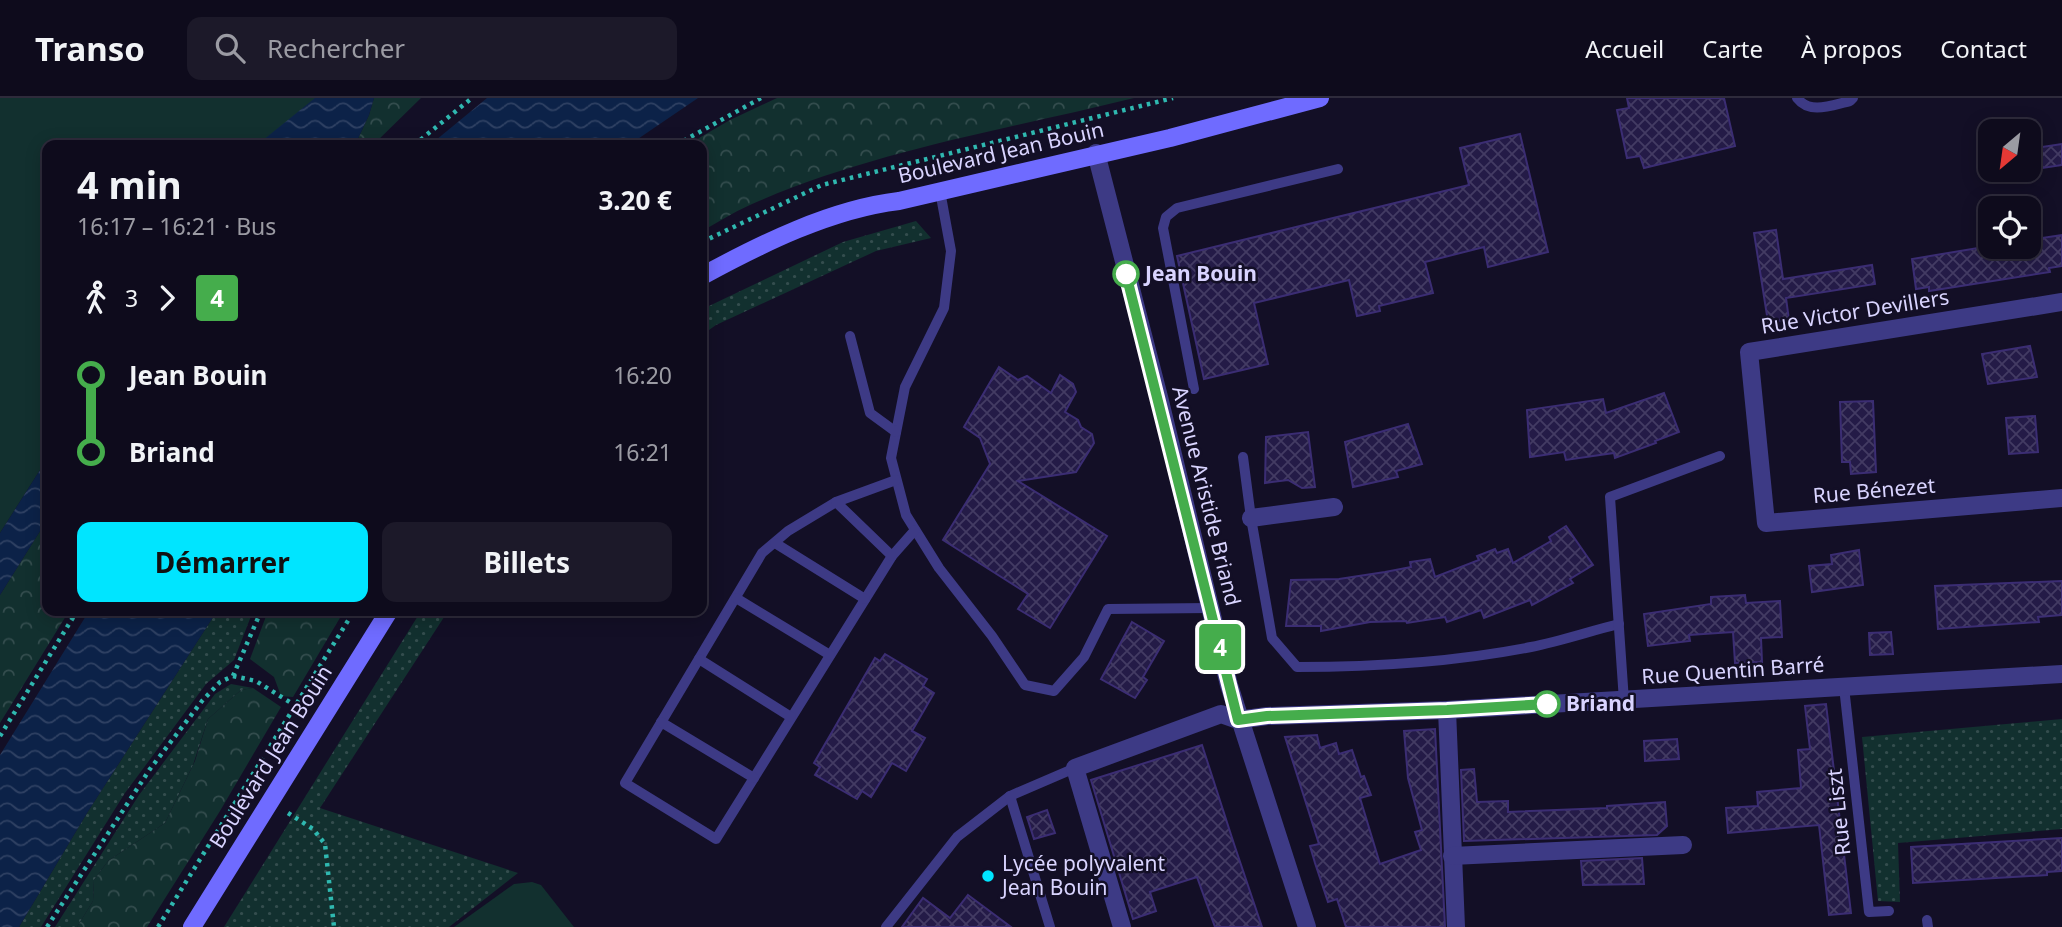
<!DOCTYPE html>
<html lang="fr">
<meta charset="utf-8">
<style>
:root{--surface:#0e0b1c;--page:#1c1929;--text:#f1f3f6;--muted:#9b9ba3;--line:#2e2b3b;--accent:#00e5ff}
body{margin:0;font-family:"Noto Sans",sans-serif;background:var(--page);color:var(--text);height:100vh;display:flex;flex-direction:column;font-size:26px;white-space:nowrap}
*{box-sizing:border-box;margin:0}
p{font-size:23px;color:var(--muted)}
.icon{flex:none;width:38px;height:38px;fill:none;stroke:currentColor;stroke-width:2;stroke-linecap:round;stroke-linejoin:round}
.map{position:relative;flex:1;overflow:hidden}
.side{position:absolute;left:42px;top:42px;width:665px;height:476px;display:flex;flex-direction:column;background:var(--surface);border-radius:14px;box-shadow:0 4px 18px #0003,0 0 0 2px var(--line)}
.side>*{flex:none}
.badge{padding:0 14px;border-radius:5px;font-size:24px;line-height:46px}
.needle{width:46px;rotate:209deg}
.tools{position:absolute;left:1978px;top:21px;display:grid;gap:14px}
.tools a{display:grid;place-items:center;width:63px;height:63px;border-radius:14px;background:var(--surface);box-shadow:0 4px 18px #0003,0 0 0 2px var(--line);font-size:35px}
.map>.badge{position:absolute;translate:-50% -50%;box-shadow:0 0 0 4px #fff}
.legs{display:flex;align-items:center;gap:10px;height:77px;padding:0 35px;font-size:23px}
.legs p{margin-inline-start:auto}
.headline{display:flex;align-items:center;justify-content:space-between;height:119px;padding:0 35px}
h1{font-size:38px;font-weight:700;line-height:52px}
.cta{display:flex;gap:14px;margin-top:auto;padding:14px 35px}
.cta a{flex:1;height:80px;border-radius:14px;background:var(--accent);color:#111;font-size:28px;font-weight:700;line-height:80px;text-align:center}
.cta a+a{background:var(--page);color:var(--text)}
ul{padding:0 35px;list-style:none}
li{display:flex;align-items:center;gap:24px;height:77px;font-size:26px}
li i{display:grid;place-items:center;width:10px;height:100%;margin:0 9px;background:currentColor}
li i::after{content:'';width:18px;height:18px;margin:-9px;border:5px solid;border-radius:50%;background:var(--surface)}
li p{margin-inline-start:auto}
li:first-child i{background:linear-gradient(#0000 50%,currentColor 0)}
li:last-child i{background:linear-gradient(currentColor 50%,#0000 0)}
header{display:flex;align-items:center;gap:42px;box-sizing:border-box;height:98px;padding:0 35px;background:var(--surface);border-bottom:2px solid var(--line)}
header strong{font-size:33px}
nav{display:flex;gap:38px;margin-inline-start:auto;font-size:24px}
.search{width:490px;height:63px;background:var(--page);display:flex;align-items:center;gap:18px;box-sizing:border-box;padding:0 24px;border-radius:14px;color:var(--muted);font-size:26px}
.map>svg:first-child{display:block}
.grass{fill:url(#grass-dots)}
.forest{fill:url(#forest-crowns)}
.park{fill:#12302f}
.water{fill:url(#water-waves)}
.building{fill:url(#building-cross-hatch);stroke:#3b2d73;stroke-width:2}
.lines{fill:none;stroke-linecap:round;stroke-linejoin:round}
.path{stroke:#2fb8b0;stroke-width:4.5;stroke-dasharray:3.5 5;stroke-linecap:butt}
.lane{stroke:#3d3a85;stroke-width:10}
.street{stroke:#3d3a85;stroke-width:18}
.secondary{stroke:#6f6bff;stroke-width:18}
.line-1-casing{stroke:#fff;stroke-width:16}
.line-1{stroke:#45ad4c;stroke-width:10}
.stop-1-dot{fill:#fff;stroke:#45ad4c;stroke-width:3.5}
.poi-dot{fill:#00e5ff;stroke:#130f26;stroke-width:2.5}
.labels{text-anchor:middle;stroke-width:5;stroke-linejoin:round;paint-order:stroke}
.street-label{font-size:21px;fill:#d9d4ff;stroke:#130f26}
.stop-label{font-size:21px;font-weight:bold;fill:#d9d4ff;stroke:#130f26;text-anchor:start}
.poi-label{font-size:21px;fill:#d9d4ff;stroke:#130f26;text-anchor:start}
</style>
<header>
<strong>Transo</strong>
<div class="search"><svg class="icon" aria-label="search" viewBox="0 0 24 24"><circle cx="10" cy="10" r="6"/><path d="M15 15l6 6"/></svg>Rechercher</div>
<nav><a>Accueil</a><a>Carte</a><a>À propos</a><a>Contact</a></nav>
</header>
<div class="map">
<svg width="2062" height="829" viewBox="0 0 2062 829">
<defs>
<pattern id="grass-dots" width="8" height="8" patternUnits="userSpaceOnUse" patternTransform="scale(1.75)"><rect width="8" height="8" fill="#12302f"/><path d="M2 2h.1M6 6h.1" fill="none" stroke="#344d4e" stroke-width="1.8" stroke-linecap="round"/></pattern>
<pattern id="forest-crowns" width="20" height="18" patternUnits="userSpaceOnUse" patternTransform="scale(1.75)"><rect width="20" height="18" fill="#12302f"/><path d="M2 6a3 3 0 1 1 6 0M12 15a3 3 0 1 1 6 0" fill="none" stroke="#344d4e"/></pattern>
<pattern id="water-waves" width="16" height="10" patternUnits="userSpaceOnUse" patternTransform="scale(1.75)"><rect width="16" height="10" fill="#0c2248"/><path d="M0 5q4-4 8 0t8 0" fill="none" stroke="#2f4163"/></pattern>
<pattern id="building-cross-hatch" width="8" height="8" patternUnits="userSpaceOnUse" patternTransform="scale(1.75)"><rect width="8" height="8" fill="#241b47"/><path d="M0 0l8 8M0 8l8-8" fill="none" stroke="#433b63"/></pattern>
</defs>
<rect width="100%" height="100%" fill="#130f26"/>
<g class="grass">
<path d="M916,123L931,140L876,153L716,227L702,237V213L709,208L843,144Z"/>
<path d="M217,513H253L234,562L206,586L125,695L41,829H19L87,715Z"/>
<path d="M421,513H448L320,710L518,775L449,829H224Z"/>
<path d="M231,586L253,590L241,592L208,621L193,667L165,725L108,763L94,782L93,803L77,829H55L139,697L215,596Z"/>
<path d="M2062,621V731L1898,745L1900,804L1878,803L1862,639Z"/>
</g>
<g class="forest">
<path d="M374,0H421L373,47H355L369,17Z"/>
<path d="M777,0H1134C1009,31 878,52 759,103C739,111 720,123 702,133V47H687L730,22Z"/>
<path d="M47,422V513H69L0,625V497Z"/>
<path d="M268,513H344L293,599L281,598L274,579L250,561Z"/>
<path d="M253,590L281,609L220,713L147,829H77L93,803L94,782L108,763L165,725L195,663L208,621L241,592Z"/>
</g>
<g class="park">
<path d="M0,0H332L284,47H47V361L0,435Z"/>
<path d="M532,784L541,787L574,829H454L514,786Z"/>
</g>
<g class="water">
<path d="M315,0H374L369,17L355,47H257Z"/>
<path d="M487,0H698L629,47H430Z"/>
<path d="M47,361V422L0,497V435Z"/>
<path d="M89,513H217L87,715L19,829H0V657Z"/>
</g>
<g class="building">
<path d="M1627,0H1724L1735,48L1644,70L1640,58L1627,60L1617,12L1629,10Z"/>
<path d="M1520,36L1548,154L1488,169L1484,149L1425,164L1433,195L1379,208L1380,213L1357,218L1349,182L1254,205L1268,266L1204,281L1177,158L1469,87L1460,50Z"/>
<path d="M2062,46V67L2028,72V51Z"/>
<path d="M1776,132L1783,181L1872,167L1875,186L1786,200L1789,222L1768,224L1754,135Z"/>
<path d="M2062,137V168L2049,170L2050,174L1929,193V189L1916,191L1912,161L1990,148L2028,149V142Z"/>
<path d="M2030,248L2037,279L1988,286L1982,256Z"/>
<path d="M999,269L1018,282L1027,278L1051,295L1060,277L1073,286L1076,294L1065,314L1078,322L1081,329L1092,336L1094,345L1076,374L1018,383L1107,438L1050,530L1018,511L1028,496L943,442L990,366L980,340L964,329Z"/>
<path d="M1664,295L1679,334L1655,343L1656,345L1615,360L1614,355L1566,362L1564,354L1530,359L1527,312L1603,301L1606,315Z"/>
<path d="M1873,303L1876,374L1851,376L1850,364H1842L1840,304Z"/>
<path d="M2035,318L2038,354L2009,356L2006,320Z"/>
<path d="M1408,326L1422,366L1396,373L1398,379L1353,389L1345,344Z"/>
<path d="M1308,334L1315,389L1302,390L1288,382L1265,385L1266,339Z"/>
<path d="M1566,428L1593,467L1570,481L1573,485L1532,507L1530,502L1484,520L1481,512L1447,524L1445,519L1407,525L1406,523L1370,524L1321,533V528H1286L1291,482L1339,481L1385,474L1411,469L1410,464L1430,461L1435,479L1479,462L1477,458L1495,451L1497,455L1508,451L1513,465L1551,443L1549,439Z"/>
<path d="M1859,452L1863,487L1812,494L1809,468L1832,466L1831,457Z"/>
<path d="M2062,483V517L2038,519L2039,524L1938,531L1935,488Z"/>
<path d="M1745,497L1746,505L1780,503L1782,539L1761,540L1762,564L1735,565L1733,534L1689,537L1690,543L1648,548L1644,516L1711,506V499Z"/>
<path d="M1132,524L1164,543L1143,579L1147,582L1135,600L1101,581Z"/>
<path d="M1891,534L1893,556L1870,557L1869,535Z"/>
<path d="M885,556L927,581L923,588L934,595L912,633L925,640L906,673L892,665L871,699L862,693L857,701L815,677L820,669L814,665L875,560L880,563Z"/>
<path d="M1826,606L1851,815L1829,817L1819,727L1728,735L1726,710L1758,708L1757,694L1801,690L1798,652L1810,651L1805,608Z"/>
<path d="M1435,631L1445,829H1346L1337,801L1328,804L1315,765L1310,748L1319,746L1285,639L1317,637L1320,650L1336,645L1339,656L1352,652L1361,679L1364,678L1371,697L1360,700L1380,766L1421,752L1415,734L1422,732L1408,680L1404,633Z"/>
<path d="M1677,641L1679,661L1645,663L1644,643Z"/>
<path d="M1202,647L1234,746L1262,829H1215L1197,779L1150,794L1156,813L1133,821L1091,682Z"/>
<path d="M1474,671L1477,704L1508,703V714L1607,710V708L1665,704L1667,728L1657,737L1464,743L1461,672Z"/>
<path d="M1047,712L1055,735L1034,741L1027,719Z"/>
<path d="M2062,740V773L2047,774V777L1913,785L1911,749Z"/>
<path d="M1642,760L1644,786L1583,787L1581,763Z"/>
<path d="M968,797L1011,829H902L923,800L950,820Z"/>
</g>
<g class="lines">
<g class="path">
<path d="M414,47L472,0"/>
<path d="M676,47L761,0"/>
<path d="M702,144L822,87L1173,0"/>
<path d="M233,578L256,583L296,608"/>
<path d="M0,638L77,513"/>
<path d="M288,715L313,731L325,746L334,829"/>
<path d="M47,829L150,671L202,603L220,584L233,578L261,513"/>
<path d="M158,829L354,513"/>
</g>
<g class="lane">
<path d="M1797,0C1810,17 1832,7 1850,3L1853,0"/>
<path d="M940,93L951,153L944,210L905,289L891,360L906,417L939,470L992,538L1025,587L1054,593L1084,559L1108,511L1210,510"/>
<path d="M850,238L870,315L896,334"/>
<path d="M1194,291L1163,130L1166,119L1177,110L1338,71"/>
<path d="M1243,359L1251,420L1272,540L1297,569C1375,569 1455,564 1531,549C1561,543 1590,533 1619,526"/>
<path d="M896,382L836,404L788,433L762,455L625,685L716,741L892,458L915,432"/>
<path d="M836,404L892,458"/>
<path d="M775,445L865,501"/>
<path d="M736,500L830,557"/>
<path d="M699,561L791,619"/>
<path d="M1844,589L1869,814L1889,813"/>
<path d="M1624,603L1610,399L1720,358"/>
<path d="M661,624L754,680"/>
<path d="M1927,822L1928,829"/>
<path d="M886,829L957,739L1010,698"/>
<path d="M1050,829L1010,698L1075,670"/>
</g>
<g class="street">
<path d="M1096,55L1159,299L1229,587L1307,829"/>
<path d="M2062,204L1749,254L1766,425L2062,400"/>
<path d="M1251,420L1334,409"/>
<path d="M1447,612L1456,829"/>
<path d="M1452,758L1683,747"/>
<path d="M1122,829L1075,670L1221,616L1238,622L1267,618L1447,612L2062,576"/>
</g>
<g class="secondary">
<path d="M702,178C761,146 831,111 899,103L1170,40L1320,0"/>
<path d="M192,829L389,513"/>
</g>
</g>
<g class="lines">
<g class="line-1-casing">
<path id="line-1" d="M1126,176L1238,622L1267,618L1447,612L1547,606"/>
</g>
<use href="#line-1" class="line-1"/>
</g>
<g class="stop-1-dot">
<circle cx="1126" cy="176" r="12"/>
<circle cx="1547" cy="606" r="12"/>
</g>
<circle class="poi-dot" cx="988" cy="778" r="7"/>
<g class="labels">
<g class="street-label">
<text transform="translate(1001 55) rotate(-13)" y="7">Boulevard Jean Bouin</text>
<text transform="translate(1855 214) rotate(-9)" y="7">Rue Victor Devillers</text>
<text transform="translate(1874 393) rotate(-5)" y="7">Rue Bénezet</text>
<text transform="translate(1206 398) rotate(76)" y="7">Avenue Aristide Briand</text>
<text transform="translate(1733 573) rotate(-4)" y="7">Rue Quentin Barré</text>
<text transform="translate(271 659) rotate(-58)" y="7">Boulevard Jean Bouin</text>
<text transform="translate(1839 714) rotate(-96)" y="7">Rue Liszt</text>
</g>
<g class="stop-label">
<text x="1145" y="183">Jean Bouin</text>
<text x="1566" y="613">Briand</text>
</g>
<g class="poi-label">
<text x="1002" y="773">Lycée polyvalent<tspan x="1002" dy="24">Jean Bouin</tspan></text>
</g>
</g>
</svg>
<div class="tools">
<a><svg class="needle" viewBox="-14 -14 28 28"><path d="M0-13l5 13h-10z" fill="#e53935"/><path d="M0 13l5-13h-10z" fill="#9b9ba3"/></svg></a>
<a><svg class="icon" aria-label="locate" viewBox="0 0 24 24"><circle cx="12" cy="12" r="6"/><path d="M12 2v4M12 18v4M2 12h4M18 12h4"/></svg></a>
</div>
<b class="badge" style="left:1220px;top:549px;background:#45ad4c;color:#fff">4</b>
<section class="side">
<div class="headline"><div><h1>4 min</h1><p>16:17 – 16:21 · Bus</p></div><b>3.20 €</b></div>
<div class="legs"><svg class="icon" aria-label="walk" viewBox="0 0 24 24"><circle cx="13" cy="4" r="2"/><path d="M13 8l-2 6 4 7M11 14l-3 7M7 12l3-4h3l4 4"/></svg>3<svg class="icon" aria-label="forward" viewBox="0 0 24 24"><path d="M9 5l7 7-7 7"/></svg><b class="badge" style="background:#45ad4c;color:#fff">4</b></div>
<ul>
<li><i style="color:#45ad4c"></i><b>Jean Bouin</b><p>16:20</p></li>
<li><i style="color:#45ad4c"></i><b>Briand</b><p>16:21</p></li>
</ul>
<div class="cta"><a>Démarrer</a><a>Billets</a></div>
</section>
</div>
